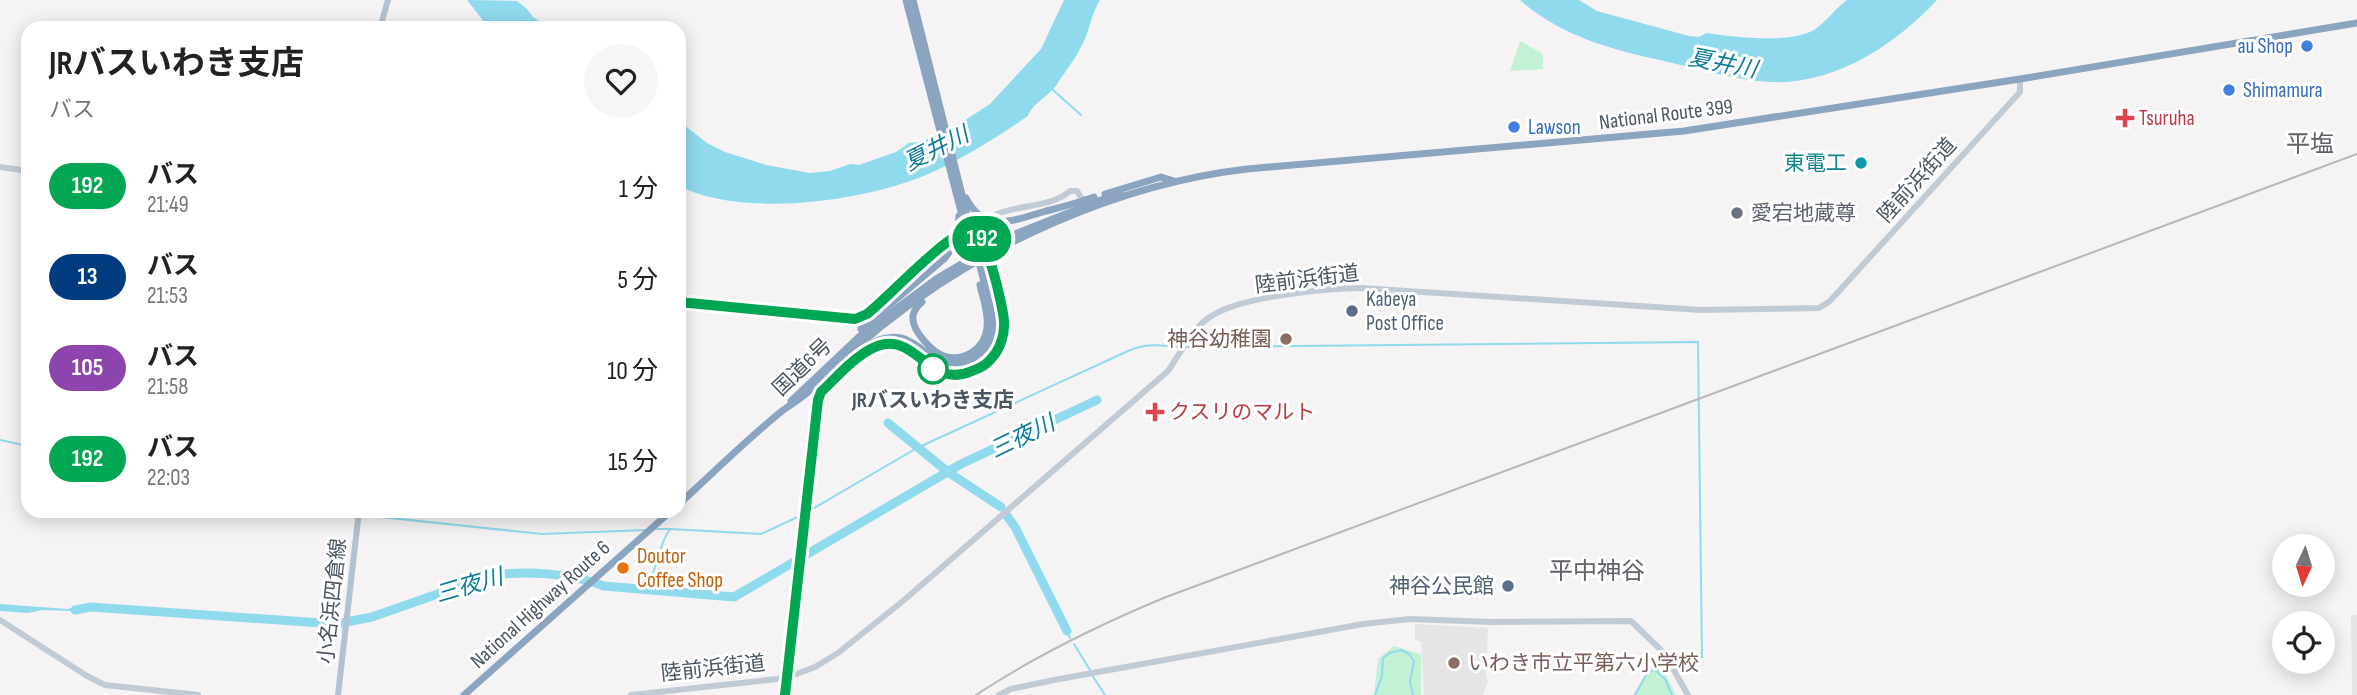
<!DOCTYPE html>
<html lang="ja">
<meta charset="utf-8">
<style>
:root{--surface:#fff;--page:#f6f6f6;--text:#222;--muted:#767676}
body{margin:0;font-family:"Sofia Sans Condensed","Noto Sans JP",sans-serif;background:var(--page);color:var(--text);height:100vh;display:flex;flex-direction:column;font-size:26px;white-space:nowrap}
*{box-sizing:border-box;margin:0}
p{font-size:23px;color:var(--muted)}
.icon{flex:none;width:38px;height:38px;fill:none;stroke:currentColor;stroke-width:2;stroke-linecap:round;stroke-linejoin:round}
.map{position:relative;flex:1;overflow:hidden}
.sheet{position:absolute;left:21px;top:21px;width:665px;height:497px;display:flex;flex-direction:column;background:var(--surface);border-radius:21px;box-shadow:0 4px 18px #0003}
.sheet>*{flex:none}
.badge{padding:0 14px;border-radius:23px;font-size:24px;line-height:46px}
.needle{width:46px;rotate:184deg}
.fabs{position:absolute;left:2272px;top:534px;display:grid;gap:14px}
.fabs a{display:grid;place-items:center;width:63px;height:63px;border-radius:50%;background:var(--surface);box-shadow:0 4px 18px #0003;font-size:35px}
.map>.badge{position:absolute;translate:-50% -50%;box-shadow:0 0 0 4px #fff}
.round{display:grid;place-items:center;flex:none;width:74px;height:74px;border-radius:37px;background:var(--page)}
.summary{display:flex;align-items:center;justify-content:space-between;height:119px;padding:0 28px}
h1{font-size:33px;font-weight:700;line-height:52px}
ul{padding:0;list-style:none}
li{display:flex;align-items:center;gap:21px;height:91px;padding:0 28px}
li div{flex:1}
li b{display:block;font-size:26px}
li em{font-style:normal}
li .badge{min-width:77px;font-weight:700;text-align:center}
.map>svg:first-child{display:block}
.education{fill:#e6e4e5}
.green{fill:#c3f1d5}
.water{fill:#90daee}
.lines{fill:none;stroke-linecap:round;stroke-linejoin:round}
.stream{stroke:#90daee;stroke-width:2}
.river{stroke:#90daee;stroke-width:9}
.secondary{stroke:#c1cbd6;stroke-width:6}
.primary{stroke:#b3c2d1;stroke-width:6}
.highway{stroke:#8ba5c1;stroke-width:7}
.rail{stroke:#b5b8bd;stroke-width:2}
.line-casing{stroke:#fff;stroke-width:16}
.line{stroke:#00a651;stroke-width:10}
.shop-dot{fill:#3f7fe0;stroke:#fff;stroke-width:2.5}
.health-dot{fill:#e0444e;stroke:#fff;stroke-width:2.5}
.culture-dot{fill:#0f9aa8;stroke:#fff;stroke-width:2.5}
.worship-dot{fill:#6b7280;stroke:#fff;stroke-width:2.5}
.service-dot{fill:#5c6f8a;stroke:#fff;stroke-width:2.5}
.education-dot{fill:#8d6e63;stroke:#fff;stroke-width:2.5}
.stop-dot{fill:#fff;stroke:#00a651;stroke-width:3.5}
.food-dot{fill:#e8710a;stroke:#fff;stroke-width:2.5}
.labels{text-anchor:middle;stroke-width:6;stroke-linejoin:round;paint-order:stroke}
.shop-label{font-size:21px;fill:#366cbe;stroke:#fff;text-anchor:start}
.street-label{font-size:21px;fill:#4a5661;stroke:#fff}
.health-label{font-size:21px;fill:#be3a42;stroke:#fff;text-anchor:start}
.culture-label{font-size:21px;fill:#0d838f;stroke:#fff;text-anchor:end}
.worship-label{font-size:21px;fill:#5b616d;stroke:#fff;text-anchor:start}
.service-label{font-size:21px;fill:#4e5e75;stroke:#fff;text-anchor:start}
.education-label{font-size:21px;fill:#785e54;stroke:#fff;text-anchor:end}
.stop-label{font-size:21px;font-weight:bold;fill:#4a5661;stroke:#fff}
.food-label{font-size:21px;fill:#c56008;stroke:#fff;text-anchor:start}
.water-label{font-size:23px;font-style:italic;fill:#0c7c9b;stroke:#fff}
.quarter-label{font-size:24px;fill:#5f6368;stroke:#fff}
</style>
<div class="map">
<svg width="2357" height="695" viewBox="0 0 2357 695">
<rect width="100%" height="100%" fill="#f5f3f3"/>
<g class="education">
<path d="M2351,615H2357V695H2352Z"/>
<path d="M1415,624L1488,628L1486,676L1488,681L1483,695H1424L1421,642L1415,640Z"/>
</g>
<g class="green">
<path d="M1520,41L1543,54V69L1510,71Z"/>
<path d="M1394,646L1421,654V695H1374L1378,659Z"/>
<path d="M1651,665L1664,672L1676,695H1633Z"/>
</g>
<g class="water">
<path d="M467,0L517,1L527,9L533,17L551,28H489Z"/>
<path d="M1064,0H1100C1092,12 1090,28 1084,41C1077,57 1066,70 1057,84C1050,96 1033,102 1028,116C996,138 963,159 926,175C861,202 743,218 679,186V121L707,143L725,152L766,165L810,173L830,171L850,164L859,165L896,152L909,143L925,141L931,136L953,128L990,104L1041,49Z"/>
<path d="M1520,0H1579L1597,11L1689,36L1699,37L1706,33C1734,37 1790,44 1814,30C1826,22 1835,9 1847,0H1937C1895,45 1835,85 1770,82C1733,80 1696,68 1660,60C1609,49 1560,35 1520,0Z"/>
<path d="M0,604L67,609L87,606V609L71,611L43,610L28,613L0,611Z"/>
</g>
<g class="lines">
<g class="stream">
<path d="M1053,90L1081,115"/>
<path d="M1188,347L1698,342L1702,657H1673"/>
<path d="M0,440L28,446"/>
<path d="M337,511L356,515"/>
<path d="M809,511L917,448L1128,351C1146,343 1161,345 1180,347"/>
<path d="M362,515L542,534L646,530"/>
<path d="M655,529H670"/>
<path d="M642,588C660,572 656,548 670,529L761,534L804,514"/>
<path d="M1067,631L1070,638"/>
<path d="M1074,644L1090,670"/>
<path d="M1092,675L1105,695"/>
<path d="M1375,695L1382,676L1383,658L1390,653L1401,650L1409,654L1414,661L1410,682L1413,695"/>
<path d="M1635,695L1648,672L1655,670L1665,679L1672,695"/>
</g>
<g class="river">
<path d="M888,423L948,472L1001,507"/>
<path d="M1007,516L1015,527L1067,631"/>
<path d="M75,610L91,607L336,624L372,617L489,576C525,570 570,573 604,586L734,597L961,464L1097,400"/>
</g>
<g class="secondary">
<path d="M0,167L28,171"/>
<path d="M976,231C996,200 1045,213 1070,191H1077L1082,199H1086"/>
<path d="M679,302L855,319L867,314C884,301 959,225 975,230C986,234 992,268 994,279C1002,315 1017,351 973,371C961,376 948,376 937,371C922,364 913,348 897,344C875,338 827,381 818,400L785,695"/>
<path d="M0,620L87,676L105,685L198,695"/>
<path d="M631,695L786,678L815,667L838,653L903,601L1168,371C1179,355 1192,330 1207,319C1237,296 1323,289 1361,288L1701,310L1819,308L1830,301L2020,92V79"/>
<path d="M999,695L1011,689L1054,680L1363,624L1410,619L1491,622L1631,621L1664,653L1688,695"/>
</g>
<g class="primary">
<path d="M380,28L388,0"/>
<path d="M338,695L359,511"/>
</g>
<g class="highway">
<path d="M906,0L964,223"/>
<path d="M1105,194L1161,177L1174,181"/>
<path d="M966,198C985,235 1014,220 1046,211C1062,207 1078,203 1094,197"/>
<path d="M922,302C917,306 912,312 913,320C914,332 932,352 944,356C964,363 985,348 987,328C989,313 983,299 980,285"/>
<path d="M861,329L945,258L957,241L959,216"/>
<path d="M860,351C871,342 885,335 901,338C917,342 928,357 944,361C964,368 986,355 992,335C995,324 992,312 989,302L913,0"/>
<path d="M791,401L862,334L936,279L1007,237L1111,196L1121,195"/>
<path d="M679,504C713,473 746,440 782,411C790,405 800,399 808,392C834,371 857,346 883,325C985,244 1118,184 1247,169L1684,131L2020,79L2357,23"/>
<path d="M464,695L671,511"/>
</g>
<path class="rail" d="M976,695C1035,656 1101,624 1166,597L2357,154"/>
</g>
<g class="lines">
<g class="line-casing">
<path id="line" d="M679,302L855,319L867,314C889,297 947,233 970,230C986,228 1003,307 1004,321C1005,335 1000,350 990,360C985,366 978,369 972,371C932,389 918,339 885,344C861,348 838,376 821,392L818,400L785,695"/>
</g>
<use href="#line" class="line"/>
</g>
<g class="shop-dot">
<circle cx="2307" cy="46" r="7"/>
<circle cx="2229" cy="90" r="7"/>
<circle cx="1514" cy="127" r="7"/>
</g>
<g class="health-dot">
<path d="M2121.5 107.5h7v7h7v7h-7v7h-7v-7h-7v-7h7z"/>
<path d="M1151.5 401.5h7v7h7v7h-7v7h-7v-7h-7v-7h7z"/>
</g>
<circle class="culture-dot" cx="1861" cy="163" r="7"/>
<circle class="worship-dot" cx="1737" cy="213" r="7"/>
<g class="service-dot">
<circle cx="1352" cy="311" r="7"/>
<circle cx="1508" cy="586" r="7"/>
</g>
<g class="education-dot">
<circle cx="1286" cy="339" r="7"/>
<circle cx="1454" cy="663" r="7"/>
</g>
<circle class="stop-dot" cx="933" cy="369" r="14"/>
<circle class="food-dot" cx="623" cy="568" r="7"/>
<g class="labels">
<g class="shop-label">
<text x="2293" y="53" text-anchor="end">au Shop</text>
<text x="2243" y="97">Shimamura</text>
<text x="1528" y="134">Lawson</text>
</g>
<g class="street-label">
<text transform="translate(1666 114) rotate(-7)" y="7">National Route 399</text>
<text transform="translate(1917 180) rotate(-48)" y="7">陸前浜街道</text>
<text transform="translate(1307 279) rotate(-7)" y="7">陸前浜街道</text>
<text transform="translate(802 367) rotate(-44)" y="7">国道6号</text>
<text transform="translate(332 601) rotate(-84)" y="7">小名浜四倉線</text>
<text transform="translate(540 604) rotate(-42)" y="7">National Highway Route 6</text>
<text transform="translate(713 668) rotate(-6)" y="7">陸前浜街道</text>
</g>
<g class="health-label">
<text x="2139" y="125">Tsuruha</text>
<text x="1169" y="419">クスリのマルト</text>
</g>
<g class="culture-label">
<text x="1847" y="170">東電工</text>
</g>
<g class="worship-label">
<text x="1751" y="220">愛宕地蔵尊</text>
</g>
<g class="service-label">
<text x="1366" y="306">Kabeya<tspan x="1366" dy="24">Post Office</tspan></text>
<text x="1494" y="593" text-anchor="end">神谷公民館</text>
</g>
<g class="education-label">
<text x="1272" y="346">神谷幼稚園</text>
<text x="1468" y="670" text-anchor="start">いわき市立平第六小学校</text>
</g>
<g class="stop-label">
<text x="933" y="407">JRバスいわき支店</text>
</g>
<g class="food-label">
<text x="637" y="563">Doutor<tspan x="637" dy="24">Coffee Shop</tspan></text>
</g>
<g class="water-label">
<text transform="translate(1723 63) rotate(11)" y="8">夏井川</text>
<text transform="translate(936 148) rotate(-27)" y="8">夏井川</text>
<text transform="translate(1022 436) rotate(-26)" y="8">三夜川</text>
<text transform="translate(469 585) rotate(-16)" y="8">三夜川</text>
</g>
<g class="quarter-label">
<text x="2310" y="152">平塩</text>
<text x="1597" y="579">平中神谷</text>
</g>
</g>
</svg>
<div class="fabs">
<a><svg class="needle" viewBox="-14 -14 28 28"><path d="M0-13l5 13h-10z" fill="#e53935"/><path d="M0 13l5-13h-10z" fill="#767676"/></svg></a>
<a><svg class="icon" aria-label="locate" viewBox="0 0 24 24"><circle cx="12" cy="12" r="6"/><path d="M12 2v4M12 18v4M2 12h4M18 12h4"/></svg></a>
</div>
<b class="badge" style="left:982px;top:239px;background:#00a651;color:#fff">192</b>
<section class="sheet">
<div class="summary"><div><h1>JRバスいわき支店</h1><p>バス</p></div><a class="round"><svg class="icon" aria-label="heart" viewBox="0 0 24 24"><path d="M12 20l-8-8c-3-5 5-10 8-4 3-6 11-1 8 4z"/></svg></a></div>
<ul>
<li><span class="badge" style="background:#00a651;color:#fff">192</span><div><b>バス</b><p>21:49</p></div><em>1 分</em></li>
<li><span class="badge" style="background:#003b80;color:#fff">13</span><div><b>バス</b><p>21:53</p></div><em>5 分</em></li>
<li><span class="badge" style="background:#8e44ad;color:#fff">105</span><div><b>バス</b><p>21:58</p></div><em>10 分</em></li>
<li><span class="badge" style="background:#00a651;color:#fff">192</span><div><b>バス</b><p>22:03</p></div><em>15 分</em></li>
</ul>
</section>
</div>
